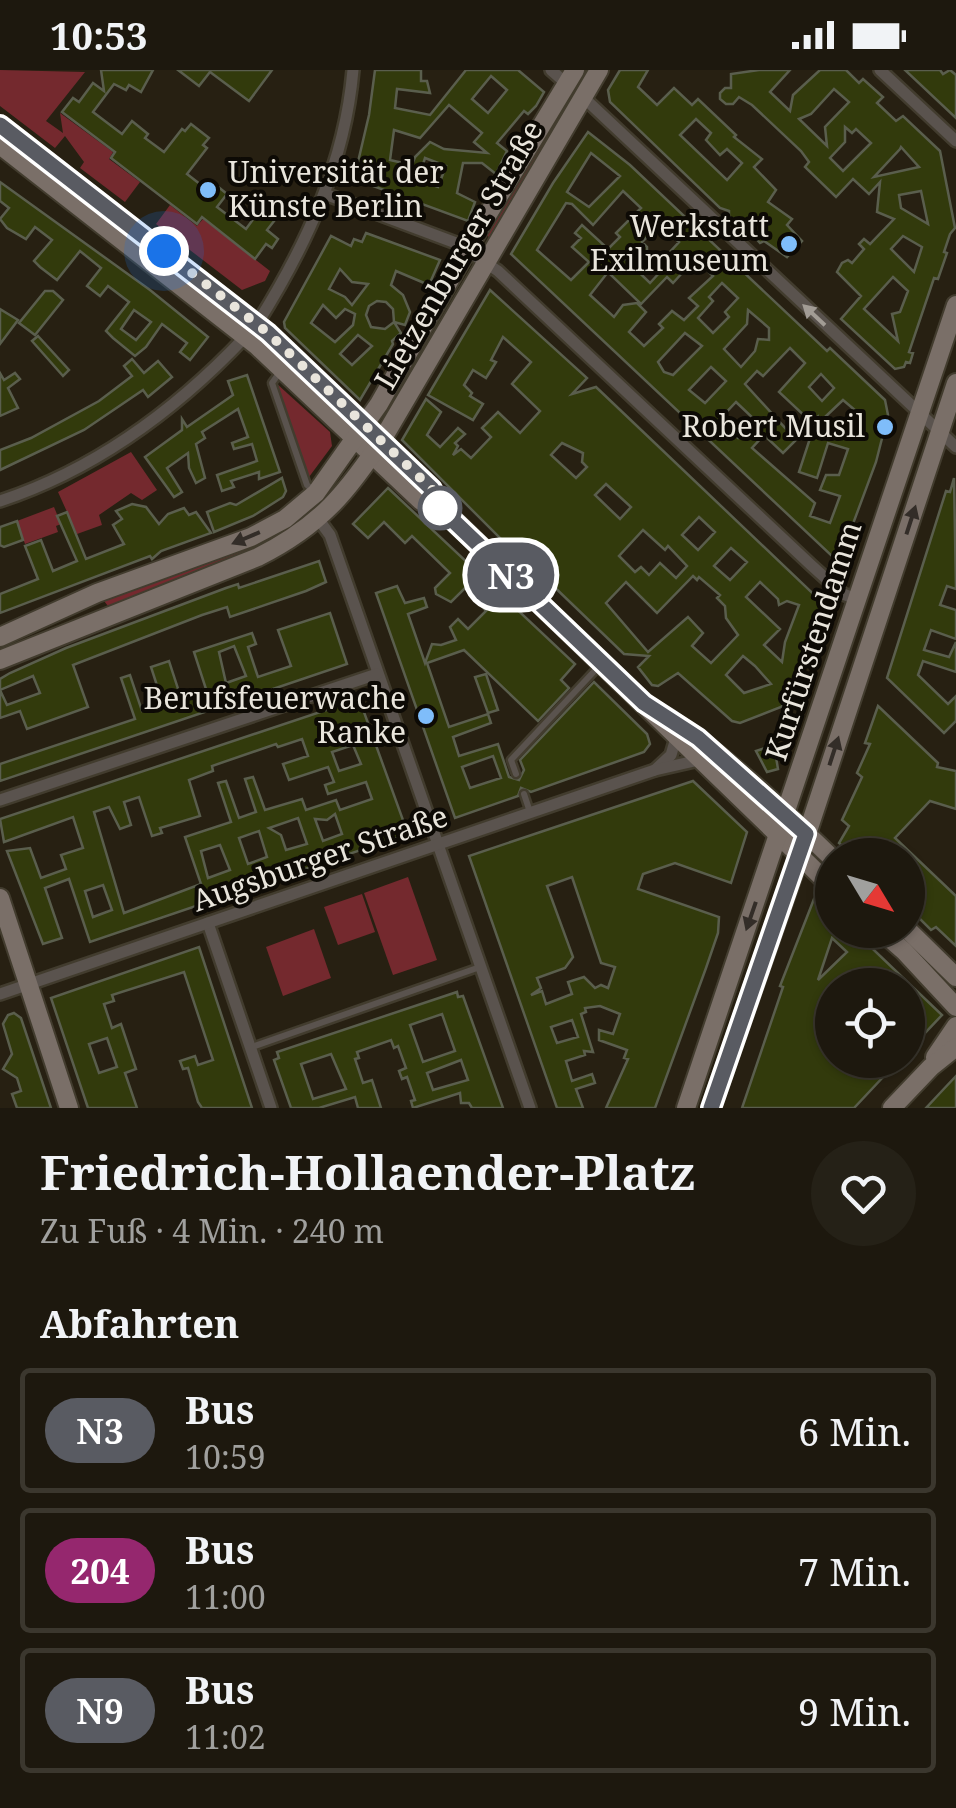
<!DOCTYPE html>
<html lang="de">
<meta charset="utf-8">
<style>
:root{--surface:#1d180e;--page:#252117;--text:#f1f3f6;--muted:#a0a09e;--line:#3b372e}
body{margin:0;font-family:"Noto Serif",serif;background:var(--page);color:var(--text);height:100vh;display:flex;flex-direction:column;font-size:38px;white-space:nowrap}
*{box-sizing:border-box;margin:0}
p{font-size:32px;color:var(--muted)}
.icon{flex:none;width:55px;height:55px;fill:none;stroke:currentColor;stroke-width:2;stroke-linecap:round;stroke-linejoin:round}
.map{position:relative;height:1038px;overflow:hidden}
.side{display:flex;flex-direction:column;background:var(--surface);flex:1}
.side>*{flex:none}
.badge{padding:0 20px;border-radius:32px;font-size:35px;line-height:65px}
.needle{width:65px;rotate:128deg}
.tools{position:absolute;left:815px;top:768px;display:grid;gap:20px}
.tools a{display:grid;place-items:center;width:110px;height:110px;border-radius:50%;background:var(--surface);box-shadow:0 2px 8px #0004,0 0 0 2px var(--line);font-size:50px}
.you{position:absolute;width:50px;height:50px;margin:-25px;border:8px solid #fff;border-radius:50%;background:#1a73e8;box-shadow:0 0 0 15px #1a73e833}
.map>.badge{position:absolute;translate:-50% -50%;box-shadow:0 0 0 5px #fff}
h2{padding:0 40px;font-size:38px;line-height:90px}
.round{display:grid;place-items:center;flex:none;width:105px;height:105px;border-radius:52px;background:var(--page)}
.summary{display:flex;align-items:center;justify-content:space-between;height:170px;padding:0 40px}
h1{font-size:48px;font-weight:700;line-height:75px}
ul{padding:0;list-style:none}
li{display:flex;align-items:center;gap:30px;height:125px;margin:0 20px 15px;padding:0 20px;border:5px solid var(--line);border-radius:10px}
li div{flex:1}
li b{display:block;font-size:38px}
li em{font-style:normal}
li .badge{min-width:110px;font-weight:700;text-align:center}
.status{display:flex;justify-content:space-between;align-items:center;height:70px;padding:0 50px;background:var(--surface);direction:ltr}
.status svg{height:28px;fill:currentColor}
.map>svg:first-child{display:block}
.green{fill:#74292e}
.building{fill:#323a0c;stroke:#5a5e4d;stroke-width:2.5;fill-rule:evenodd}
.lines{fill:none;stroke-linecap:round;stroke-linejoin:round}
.lane-casing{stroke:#423c2e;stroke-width:11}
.street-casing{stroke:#423c2e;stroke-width:16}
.secondary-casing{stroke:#423c2e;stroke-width:22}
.lane{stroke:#5a534e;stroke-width:6}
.street{stroke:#5a534e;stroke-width:11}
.secondary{stroke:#7a6f68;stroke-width:18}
.oneway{fill:#a29c95}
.oneway2{fill:#332d28}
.line-casing{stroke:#fff;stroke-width:22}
.line{stroke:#595b62;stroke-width:15}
.walk{stroke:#e9e5dc;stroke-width:10;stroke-dasharray:0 18}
.poi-dot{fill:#7fbdfa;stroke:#0d0a05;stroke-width:4}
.stop-dot{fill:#fff;stroke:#595b62;stroke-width:5}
.labels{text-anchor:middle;stroke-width:8;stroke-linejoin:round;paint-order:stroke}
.poi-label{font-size:30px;fill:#e9e5dc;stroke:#0d0a05;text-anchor:end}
.street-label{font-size:30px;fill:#e9e5dc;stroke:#0d0a05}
</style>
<div class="status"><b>10:53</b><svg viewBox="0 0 49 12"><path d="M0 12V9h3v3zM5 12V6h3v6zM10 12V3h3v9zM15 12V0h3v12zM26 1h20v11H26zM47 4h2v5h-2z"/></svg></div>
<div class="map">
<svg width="956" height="1038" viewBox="0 0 956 1038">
<rect width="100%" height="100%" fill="#272012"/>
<g class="green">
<path d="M0,0L85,2L46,51L63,63L60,43L113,82L109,89L140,112L125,132L80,98L84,92L65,66L55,78L0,36Z"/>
<path d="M565,33L571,37L492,169L486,165Z"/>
<path d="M170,135L197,156L203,149L270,201L265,211L242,220L156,154Z"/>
<path d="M276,313L330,362L332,376L309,407Z"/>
<path d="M131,382L157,420L142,430L131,423L99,445L102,455L77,464L58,422Z"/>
<path d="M54,437L61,454L56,456L58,462L25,474L17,451Z"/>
<path d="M284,457L288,463L231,491L108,536L104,531L256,472Z"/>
<path d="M408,807L437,890L393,905L364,823Z"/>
<path d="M362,824L375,862L338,875L324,837Z"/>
<path d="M314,859L331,908L283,926L266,877Z"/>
</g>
<g class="building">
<path d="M101,0H153L141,22L129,15L126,20L114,14L93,42L122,64L132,51L148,64L145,68L164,82L182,59L185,61L191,54L209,68L203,75L207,78L187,104L205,118L211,111L227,124L217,137L246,159L263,136L278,146L267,160L278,169L272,178L266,174L255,189L202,147L197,154L111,88L115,82L62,42L73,28L79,32L93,13L104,21Z"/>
<path d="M178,0H272L249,31L210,2L199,16Z"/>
<path d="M375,0H421V11H427L430,23L397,19L395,38L430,45L466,0H518L544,22L536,36L528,44L524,41L497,73L507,81L496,104L482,93H463L457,123L475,132L468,151L354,109L369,45ZM491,6L507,20L488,43L472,29ZM449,35L482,63L474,72L487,83L444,79L430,72L415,87L412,95L390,90L394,60L420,68ZM425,88L446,96L438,117L418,110Z"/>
<path d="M620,0H648L638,17L657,35L674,18L692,35L698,29L736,65L734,67L762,89L754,97L776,120L768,132L792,149L787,155L802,171L787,187L764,171L760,173L742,153L729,147V141L720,138L610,32L608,20ZM696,49L711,63L706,70L720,85L727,79L742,93L727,110L680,65Z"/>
<path d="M759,0H790L770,22L790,41L793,25L820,0H846L859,13L863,9L883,27L877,33L896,51L903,46L940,81L955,158L950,164L944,182L947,183L938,209L934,208L909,282L913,283L910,293L906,292L904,297L895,299L841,249L861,226L837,202L842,193L848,190L852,193L864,179L859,174L864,169L870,174L894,149L877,142L880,112L869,124L853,109L836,127L805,97L809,92L801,81L752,35L739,27L733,34H726L720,29V23L725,18H731V4ZM834,19L849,32L825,57L827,76L799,49L811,44ZM845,57L852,63L856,59L871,73L843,101L830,88L845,72ZM901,77L919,97L874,107L900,79ZM921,121L928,154L901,138L899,125ZM903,166L922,177L914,202L891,179ZM893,207L908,221L900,242L892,244L898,271L864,239Z"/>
<path d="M905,0H940L943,4L950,0L956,5V48Z"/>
<path d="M588,62L630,95L827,281L830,278L885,330L888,345L876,392L841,486L833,487L511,184L553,113ZM591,83L620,106L589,137L567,122ZM623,121L641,138L616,163L620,167L608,179L582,155L575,163L581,168L572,177L589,192L571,210L537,180L566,133L572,134L593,155ZM659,155L679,172L656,197L661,201L650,213L622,186L633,175L647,188V177L642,172ZM695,189L713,206L689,228L698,236L684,250L672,241L659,254L663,258L644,276L629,262L646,242L637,233L623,235L614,247L590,225L608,202L641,234L667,207L673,213ZM722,213L738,228L725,242L729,247L713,263L698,248L713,231L709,227ZM748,240L769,258V270L758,269L755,281L741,297L724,279L747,254ZM685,263L702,276L673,305L664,302L658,292ZM790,278L805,293L779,322L810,351L817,347L799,402L817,408L828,373L848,379L839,405H826L820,420L840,426L830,453L810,446L815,433L752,378L764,365L783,383L796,370L745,314L757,301L763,306ZM711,297L726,311L705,333L689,320ZM821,304L834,318L822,331L809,317ZM843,330L863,347L857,363L824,348ZM736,332L755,350L738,368L719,350Z"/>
<path d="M0,112L150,220L208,267L190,290L180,282L187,273L162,254L146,277L135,286L113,268L106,261L129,232L108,216L100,226L87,216L101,198L80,181L57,210L40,197L34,191L52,170L35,157L26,169L7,158L0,149L9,138L0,131ZM134,240L151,252L136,270L121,259Z"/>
<path d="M366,163L440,190L429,215L396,201L391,215L403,225L410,242L405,255L394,252L393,239L386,232L377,231L369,236L366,245L371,257L385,259L394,252L401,263L392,271L393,274L360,330L285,258L284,252L331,166L351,176L354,169L362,172ZM340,199L352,212L368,214L352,235L345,227L329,219ZM323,235L336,248L345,239L355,244L353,255L335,272L311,253ZM358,265L372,276L352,295L340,284Z"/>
<path d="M490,220L587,308L572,324L596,317L825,535L797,618L781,637L740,653L732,651L678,603L658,616L652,615L638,597L649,586L624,584L518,482L516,484L402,370L426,329L441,342L427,365L440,377L458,358L465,364L455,373L458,376L453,385L461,379L471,388L491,367L482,358L498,342L520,363L540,341L512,314L531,292L503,267L491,290L496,292L486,308L473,300L464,315L472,323L470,326L483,334L473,350L428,325ZM562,373L583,383L582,392L587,397L576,408L551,385ZM606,414L631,437L620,449L595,425ZM699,447L715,462L698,480L682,465ZM643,460L665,480L668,476L687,496L676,508L660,493L649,505L641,497L635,502L619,486ZM731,478L747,492L730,510L714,496ZM693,506L697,510L699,507L720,525L717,528L725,536L726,548L738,565L711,593L692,576L703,563L688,547L648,582L606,533L626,512L657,543ZM760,512L778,529L779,535L787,531L799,535L785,572L782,592L764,575L780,559L746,527ZM743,586L755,596L771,614L744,623L726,605Z"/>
<path d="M45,221H53L63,230L35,265L19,253Z"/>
<path d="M0,239L18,250L0,274Z"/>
<path d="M38,266L69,300L63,306L32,271Z"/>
<path d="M132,289L144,303L158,291L172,307L148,327L143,320L84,360L0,400V380L31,368L99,331L132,306L124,296Z"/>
<path d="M0,303L4,310L15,303L20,309L8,318L18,338L0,346Z"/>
<path d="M247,305L280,402L259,409V402L231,411L234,417L222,421L217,405L257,391L252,374L234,379L232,373L248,367L238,339L202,362L205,368L196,374L205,408L196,413L189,398L188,383L167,398L182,422L174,427L145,387L182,360V349L187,357L233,325L228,311Z"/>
<path d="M282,408L286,421L283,427L253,446L214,462L207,442L230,433L236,435Z"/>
<path d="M954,408L956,519L947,516L940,535L956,540V569L931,560L924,580L949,587L956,572V602L923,591L918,605L948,634L956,626V651L944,663L887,608L946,421L950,422Z"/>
<path d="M388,418L575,594L561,610L569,618L538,651L464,580L427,593L449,657L488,644L491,653L453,667L459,686L498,674L509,707L519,710L524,700L520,690L594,612L647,664L650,674L644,682L531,722L521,718L518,726L455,748L376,523L397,516L405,533L424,528L427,537L408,544L425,593L432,574L441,575L456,570L450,557L458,549L468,559L486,541L465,518L451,532L436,524L435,518L450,503L412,466L405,473L384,452L368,468L353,454ZM493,686L501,708L470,718L462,697Z"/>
<path d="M132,434L146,437L159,454L168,444L184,438L189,445L196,442L211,463L161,481L152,489L150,486L0,543V524L38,509L25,476L41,470L53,501L77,491L57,446L67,442L86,489L124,474L113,455L122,449L116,441Z"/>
<path d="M17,451L23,470L4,477L0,475V457Z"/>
<path d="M319,491L326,512L306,521L230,547L227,537L202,545L73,595L88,637L27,659L20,641L0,648V620L7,635L40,623L33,606L0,620V609L10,603L66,578L226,518L238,514L239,518Z"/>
<path d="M330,543L347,594L0,711V694L135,649L121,608L130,605L142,641L163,634L151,597L169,591L181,628L206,619L194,582L252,563L256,574L248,577L258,607L291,596L278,560ZM234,576L246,606L226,613L219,582Z"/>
<path d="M486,604L498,640L488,643L475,607Z"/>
<path d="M356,630L360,631L408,764L90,872L69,809L45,818L62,868L43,874L7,781L30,778L41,808L66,799L61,785L83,778L73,747L4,772L0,749ZM302,669L308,686L283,694L289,710L328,697L334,712L325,715L328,724L366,712L372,729L340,740L336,730L306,740L302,729L265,740L253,707L245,709L256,742L239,748L226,711L218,713L231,752L185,767L201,814L124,843L94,742L109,737L120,759L131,755L124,732L139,727L152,766L162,763L160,758L200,746L189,710L213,701L212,696L276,674L278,677ZM353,675L361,694L339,701L332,682ZM335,744L342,764L323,771L315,749L327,750ZM298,748L307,774L286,780L281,765L269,758ZM259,761L267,787L248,794L239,768ZM220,775L230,800L208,808L201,781ZM103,815L112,840L93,847L85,821Z"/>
<path d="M878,636L938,693L937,697L956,701V739L930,731L895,768L956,826V876L936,857L931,860L908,837V785H852L839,773L849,756L842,750L862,707L857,703L870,674L865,673Z"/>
<path d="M774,675L778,699L767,702L756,681Z"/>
<path d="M693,711L747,762L731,813L675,793L643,804L638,819L719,847L718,863L706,898L655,1038H606L628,989L624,988L627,980L599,970V960L613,964L620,944L600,936L585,938L586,942L581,944L593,982L584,981L585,985L566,991L572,1011L592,1004L595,1013L576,1019L583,1038H557L469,786ZM572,807L601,893L615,897L608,918L601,915L595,918L584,907L568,912L572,924L546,934L542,921L531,925L541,918L537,908L565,898L573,887L547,816ZM572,950L578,967L557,973L551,957Z"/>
<path d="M814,829L821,830L832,841V860H853L942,945L908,981V915H876L865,901L851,915H832V990H899L854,1038H742L783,917L780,916ZM832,868L847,882L818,910Z"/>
<path d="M199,877L252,1038H202L198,1032L188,998L183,999L180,991L195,986L198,995L213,990L184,902L112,925L114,931L104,934L112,958L121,954L136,999L125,1003L137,1038H88L51,928ZM107,968L117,997L99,1003L89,974Z"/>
<path d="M457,922L458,927L463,926L503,1038H472L469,1033H461L460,1023L413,1038L411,1031L415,1030L407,1007L402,1009L399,1001L406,998L398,976L394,978L391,970L357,982L359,988L355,989L363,1013L372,1010L381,1038H358L355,1027L319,1038H291L274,990L279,988L277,982ZM442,944L455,981L423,992L410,955ZM331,984L346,1019L313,1029L301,994ZM461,990L468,1010L433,1020L427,1003Z"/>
<path d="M14,943L21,948L51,1038H17L12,1024L21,1021L17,1008L3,999L12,984L3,954L8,945Z"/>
<path d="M956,1006V1038H926L940,1023Z"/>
</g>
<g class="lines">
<g class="lane-casing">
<g id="lane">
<path d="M280,302L272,313L307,415L315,422"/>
<path d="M516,704L511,690L601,594"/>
<path d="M524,724L530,742"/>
<path d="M252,977L480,897"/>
</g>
</g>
<g class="street-casing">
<g id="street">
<path d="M551,0L567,14"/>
<path d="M880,0L956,71"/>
<path d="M583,27L956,377"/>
<path d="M325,124L456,173L498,201L811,495L843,524L856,529"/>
<path d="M257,254C306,176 345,93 353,0"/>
<path d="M0,431C97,399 176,340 245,267"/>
<path d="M319,450L330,465L530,1038"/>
<path d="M655,700L671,685L676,668"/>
<path d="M0,730L377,604"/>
<path d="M208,853L271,1038"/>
<path d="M0,924L655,700L699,690"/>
</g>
</g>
<g class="secondary-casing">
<g id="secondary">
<path d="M0,55L267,263L431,419L437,434L832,817"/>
<path d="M0,75L257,276L421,431L437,434"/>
<path d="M0,567L97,523L251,467L285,449L316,423L379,334L476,164L575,0"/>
<path d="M0,590L258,487C320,456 348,422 385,365L599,0"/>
<path d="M666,647C727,687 780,738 832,788"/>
<path d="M0,828L69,1038"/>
<path d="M880,860L904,881L956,937"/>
<path d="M908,860L956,907"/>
<path d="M935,987L956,956"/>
<path d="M686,1038L956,235"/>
<path d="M711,1038L807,764L956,313"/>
<path d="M892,1038L931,997L956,977"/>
</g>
</g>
<use href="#lane" class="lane"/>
<use href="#street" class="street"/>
<use href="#secondary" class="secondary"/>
</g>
<defs><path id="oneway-solid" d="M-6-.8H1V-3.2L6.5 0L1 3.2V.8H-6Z" transform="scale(2.5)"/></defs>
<use class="oneway" href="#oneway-solid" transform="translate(814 245) rotate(-137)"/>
<g class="oneway2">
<use href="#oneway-solid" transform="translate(911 450) rotate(-72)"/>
<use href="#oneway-solid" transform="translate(246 468) rotate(157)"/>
<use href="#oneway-solid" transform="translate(834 681) rotate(-72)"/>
<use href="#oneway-solid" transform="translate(751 846) rotate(109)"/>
</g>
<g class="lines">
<g class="line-casing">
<path id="line" d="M0,55L268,263L432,419L440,438L644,633L698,668L806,764L711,1038"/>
</g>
<use href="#line" class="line"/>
<path class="walk" d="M164,181L268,263L432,419L440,438"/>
</g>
<g class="poi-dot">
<circle cx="208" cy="120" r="10"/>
<circle cx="789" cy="174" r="10"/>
<circle cx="885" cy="357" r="10"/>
<circle cx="426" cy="646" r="10"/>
</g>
<circle class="stop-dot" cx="440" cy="438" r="20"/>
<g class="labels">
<g class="poi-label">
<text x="228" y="113" text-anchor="start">Universität der<tspan x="228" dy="34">Künste Berlin</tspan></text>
<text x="769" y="167">Werkstatt<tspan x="769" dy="34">Exilmuseum</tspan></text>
<text x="865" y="367">Robert Musil</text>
<text x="406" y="639">Berufsfeuerwache<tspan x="406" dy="34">Ranke</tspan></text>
</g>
<g class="street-label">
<text transform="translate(459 185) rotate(-60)" y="10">Lietzenburger Straße</text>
<text transform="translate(814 571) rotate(-72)" y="10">Kurfürstendamm</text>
<text transform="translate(320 789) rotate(-19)" y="10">Augsburger Straße</text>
</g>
</g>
</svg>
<div class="tools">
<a><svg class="needle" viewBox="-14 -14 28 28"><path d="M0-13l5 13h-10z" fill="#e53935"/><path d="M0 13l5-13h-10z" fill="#a0a09e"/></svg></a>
<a><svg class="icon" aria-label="locate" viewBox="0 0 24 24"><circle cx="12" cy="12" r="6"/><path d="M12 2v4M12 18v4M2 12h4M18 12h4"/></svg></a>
</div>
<div class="you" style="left:164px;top:181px"></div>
<b class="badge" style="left:511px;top:505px;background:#595b62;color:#fff">N3</b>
</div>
<section class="side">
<div class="summary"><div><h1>Friedrich-Hollaender-Platz</h1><p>Zu Fuß · 4 Min. · 240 m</p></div><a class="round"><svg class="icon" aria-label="heart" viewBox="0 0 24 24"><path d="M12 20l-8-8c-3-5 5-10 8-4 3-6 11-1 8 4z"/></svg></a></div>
<h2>Abfahrten</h2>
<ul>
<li><span class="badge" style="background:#595b62;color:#fff">N3</span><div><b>Bus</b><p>10:59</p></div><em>6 Min.</em></li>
<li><span class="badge" style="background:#95276e;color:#fff">204</span><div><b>Bus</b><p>11:00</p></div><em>7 Min.</em></li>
<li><span class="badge" style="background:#595b62;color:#fff">N9</span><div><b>Bus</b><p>11:02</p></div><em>9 Min.</em></li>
</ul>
</section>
